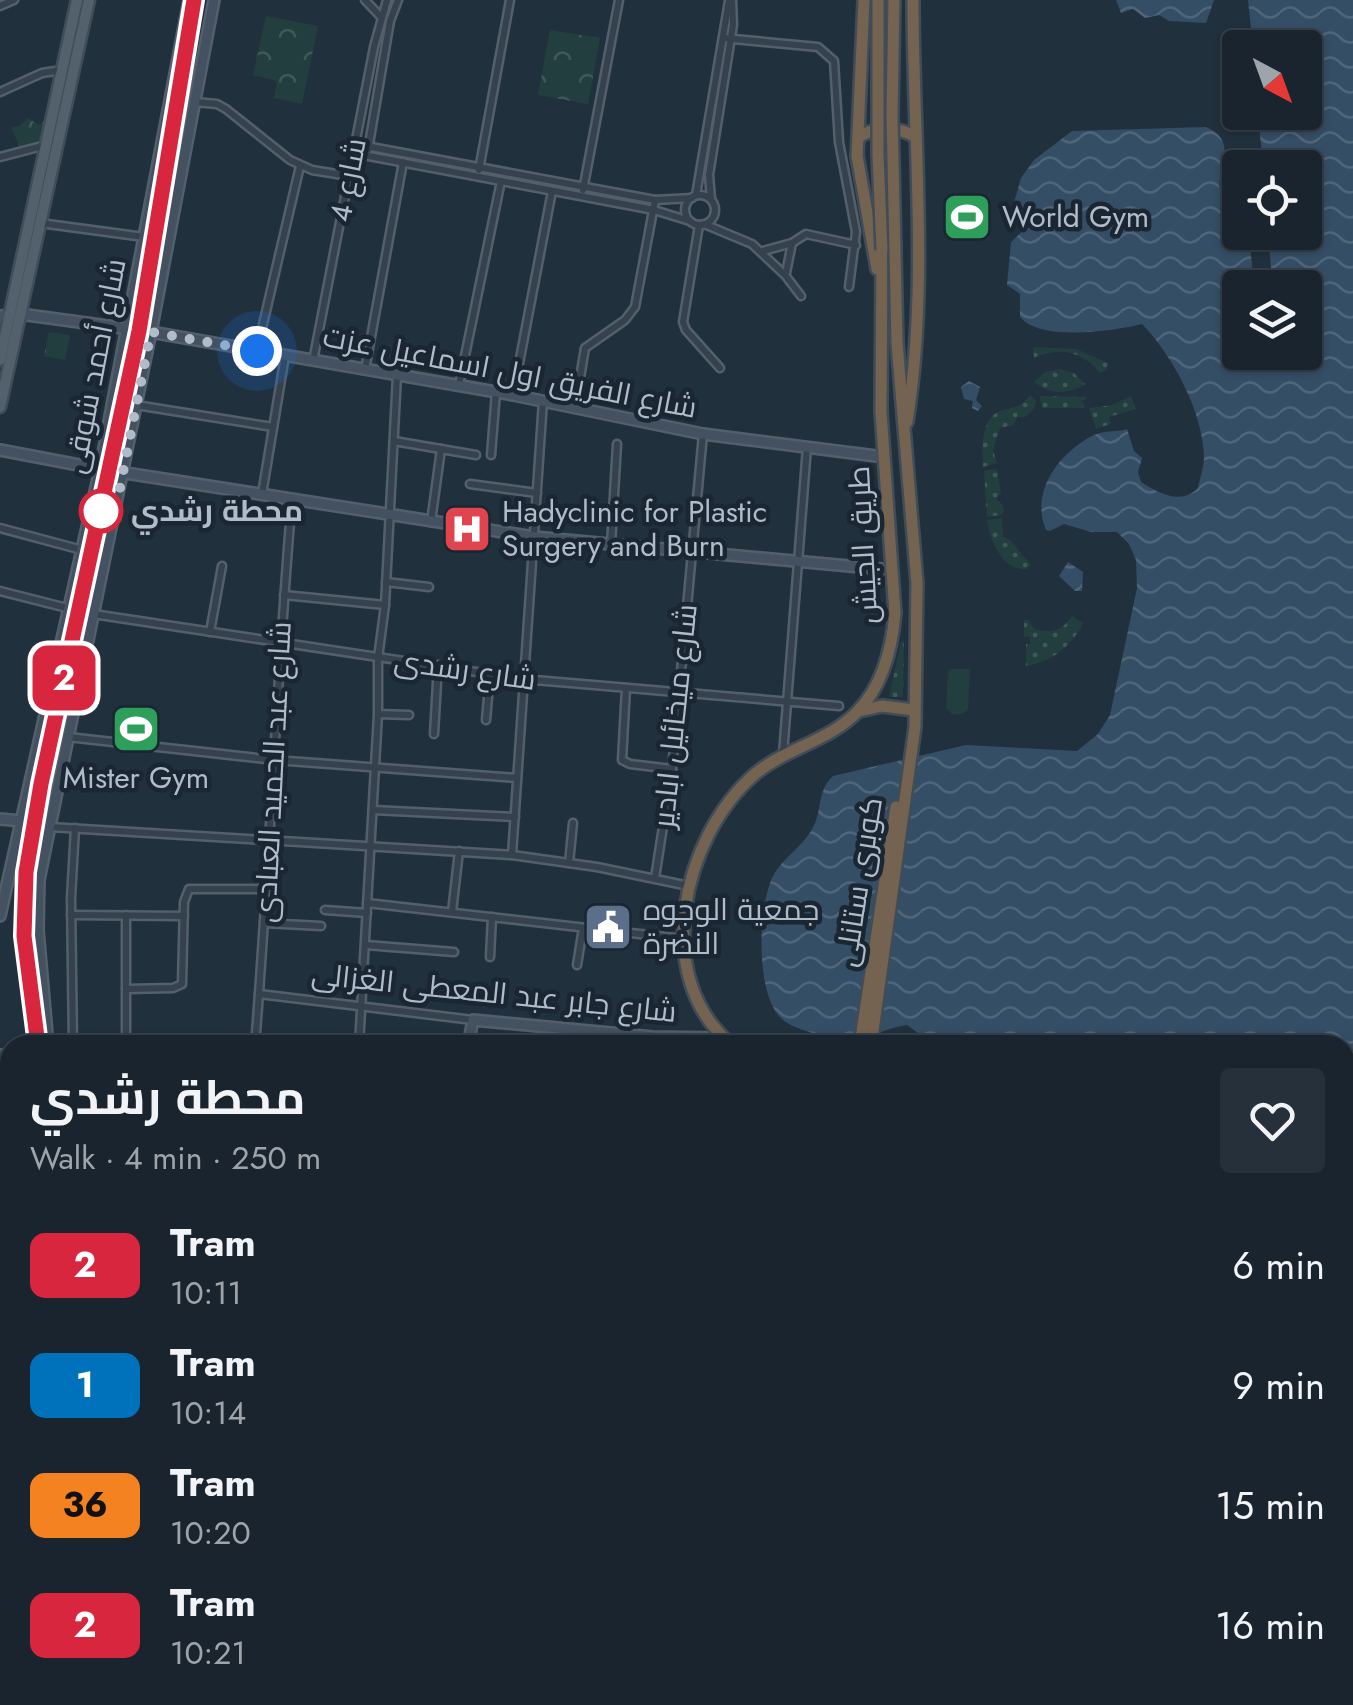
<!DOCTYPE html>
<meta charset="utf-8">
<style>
:root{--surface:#19242e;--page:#26303a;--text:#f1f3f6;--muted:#9fa4aa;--line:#37414a}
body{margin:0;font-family:Jost,Cairo,sans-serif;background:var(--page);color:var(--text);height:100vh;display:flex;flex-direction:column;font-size:38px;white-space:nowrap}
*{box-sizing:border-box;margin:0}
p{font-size:32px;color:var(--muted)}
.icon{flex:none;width:55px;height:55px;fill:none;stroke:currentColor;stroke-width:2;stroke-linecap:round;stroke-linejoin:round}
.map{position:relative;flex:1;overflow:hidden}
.side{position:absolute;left:0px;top:1035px;width:1355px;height:670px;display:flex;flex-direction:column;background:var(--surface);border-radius:30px 30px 0 0;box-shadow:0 2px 8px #0004,0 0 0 2px var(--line)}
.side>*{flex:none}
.badge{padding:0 20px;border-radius:15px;font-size:35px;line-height:65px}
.needle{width:65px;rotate:139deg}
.controls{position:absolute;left:1222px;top:30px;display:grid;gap:20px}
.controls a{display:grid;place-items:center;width:100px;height:100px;border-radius:10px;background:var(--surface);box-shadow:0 2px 8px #0004,0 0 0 2px var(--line);font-size:50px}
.you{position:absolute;width:50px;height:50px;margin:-25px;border:8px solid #fff;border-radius:50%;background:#1a73e8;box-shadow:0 0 0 15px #1a73e833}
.map>.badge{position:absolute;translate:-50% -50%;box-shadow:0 0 0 5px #fff}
.round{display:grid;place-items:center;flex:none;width:105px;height:105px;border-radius:10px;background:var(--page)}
.summary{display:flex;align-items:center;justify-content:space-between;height:170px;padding:0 30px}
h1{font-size:48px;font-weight:700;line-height:75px}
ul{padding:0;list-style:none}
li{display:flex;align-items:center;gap:30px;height:120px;padding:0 30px}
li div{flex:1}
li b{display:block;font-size:38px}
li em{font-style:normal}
li .badge{min-width:110px;font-weight:700;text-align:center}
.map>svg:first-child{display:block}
.grass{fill:url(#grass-dots)}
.forest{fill:url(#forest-crowns)}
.pitch{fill:#233e3e}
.water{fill:url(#water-waves)}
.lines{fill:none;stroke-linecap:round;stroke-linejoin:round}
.street-casing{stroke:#535f6b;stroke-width:11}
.secondary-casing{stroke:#535f6b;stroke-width:14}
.primary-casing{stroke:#414d59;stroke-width:15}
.highway-casing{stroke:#404c58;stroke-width:16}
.street{stroke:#35414d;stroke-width:6}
.secondary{stroke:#435160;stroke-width:9}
.primary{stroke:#53616d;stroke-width:10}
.highway{stroke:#746351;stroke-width:11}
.highway-bridge-casing{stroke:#404c58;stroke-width:16;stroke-linecap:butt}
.highway-bridge{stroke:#746351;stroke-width:11}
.line-casing{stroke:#fff;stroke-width:22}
.line{stroke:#d7263d;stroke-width:15}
.walk{stroke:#b0bcc9;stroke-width:10;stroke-dasharray:0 18}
.stop-dot{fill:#fff;stroke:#d7263d;stroke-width:5}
.labels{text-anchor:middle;stroke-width:9;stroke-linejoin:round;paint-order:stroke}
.street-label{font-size:30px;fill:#b0bcc9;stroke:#1a2632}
.poi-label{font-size:30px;fill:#b0bcc9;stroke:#1a2632;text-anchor:start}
.stop-label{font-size:30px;font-weight:bold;fill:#b0bcc9;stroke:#1a2632;text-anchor:start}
</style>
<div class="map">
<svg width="1353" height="1705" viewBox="0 0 1353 1705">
<defs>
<pattern id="grass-dots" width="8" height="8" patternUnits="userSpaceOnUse" patternTransform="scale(2.5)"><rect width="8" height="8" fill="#233e3e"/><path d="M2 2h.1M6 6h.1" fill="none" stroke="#405859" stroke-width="1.8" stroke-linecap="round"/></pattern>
<pattern id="forest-crowns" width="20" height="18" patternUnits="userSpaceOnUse" patternTransform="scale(2.5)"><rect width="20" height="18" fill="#233e3e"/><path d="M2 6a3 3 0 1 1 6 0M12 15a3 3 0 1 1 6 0" fill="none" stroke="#405859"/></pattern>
<pattern id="water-waves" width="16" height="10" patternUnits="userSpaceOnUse" patternTransform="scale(2.5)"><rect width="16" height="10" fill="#344e65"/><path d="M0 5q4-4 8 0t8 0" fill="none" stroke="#4f667a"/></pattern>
</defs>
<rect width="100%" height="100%" fill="#21303d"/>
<g class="grass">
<path d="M1033,347L1076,349L1108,363L1106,370L1100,373C1082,351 1059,346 1034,358Z"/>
<path d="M1060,369L1074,373L1085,384C1068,395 1050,395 1034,382L1045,372Z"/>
<path d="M1030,395L1036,401L1034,409L1025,417H1017L1014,425L1000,428L993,450L997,463L983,467C982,449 980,416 1003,410C1016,406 1021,408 1030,395Z"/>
<path d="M1040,396L1086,397V400H1082L1084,408H1042Z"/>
<path d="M1131,396L1136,409L1109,417L1111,424L1096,429L1089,408L1112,405Z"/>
<path d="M997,469L1001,493L996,499L1002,504L1004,511L1001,515L987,517L984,471Z"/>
<path d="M1002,518L1003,537L1010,540L1031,565L1026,569C1002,571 990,540 987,520Z"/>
<path d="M1072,616L1083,623C1071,647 1053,661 1026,666V644H1030V637H1024V620L1027,619L1035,629C1051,634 1063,630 1072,616Z"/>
<path d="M901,641H904L903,697H889Z"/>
</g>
<g class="forest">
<path d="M266,16L318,26L302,104L274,98L277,81L253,75Z"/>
<path d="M550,30L600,38L588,104L538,95Z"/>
<path d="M53,115L48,140L21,150L11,127L19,126L28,118L39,125Z"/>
<path d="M49,332L70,335L65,360L44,356Z"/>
</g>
<path class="pitch" d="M951,669H970L968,709L963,714H952L946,708L948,671Z"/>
<g class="water">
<path d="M1116,0H1214L1206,23L1169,21L1159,15L1145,18L1133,9L1121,13Z"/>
<path d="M1248,0H1353V1705H930L931,1695H1345V1045H934L907,1025C887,1027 869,1040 848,1039C830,1038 795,1031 782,1019C755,994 758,910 772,878C781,859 800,849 811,831C823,813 816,791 833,776L966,745L1077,751L1098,734L1110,715L1137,588L1136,560L1129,544L1117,532H1091L1064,524L1050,531L1046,530C1030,492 1058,455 1090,437C1104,429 1115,433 1127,429L1134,451L1142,458L1138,472L1141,482C1160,494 1181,505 1198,488C1200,477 1204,468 1204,457C1203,412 1173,356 1142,324C1113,331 1041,342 1020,317V294L1007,285L1011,242L1029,225L1013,206L1021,178L1034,160L1072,131L1206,127C1253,147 1190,193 1240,207V232L1249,233L1254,287L1240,288V352H1305V288L1268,287L1272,280L1268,233L1305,232V168L1263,167L1258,113L1305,112V48L1253,47Z"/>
<path d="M969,381L980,387L976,400L982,406L978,411L972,408L973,401L964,399L961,387Z"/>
<path d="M1068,562L1083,572L1082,591H1075L1059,576Z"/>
</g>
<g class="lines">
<g class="street-casing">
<g id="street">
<path d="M365,0L381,17"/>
<path d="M0,6L14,0"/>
<path d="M723,38L818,47L834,61L839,142L856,232L849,287"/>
<path d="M0,92L42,73L62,70"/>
<path d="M195,102L217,104L226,109L290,160L312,170L349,176"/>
<path d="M355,144L655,200L692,198"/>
<path d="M368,150L390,21L398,0"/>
<path d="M353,153L654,210L690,221"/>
<path d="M0,157L46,145"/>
<path d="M479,170L510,0"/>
<path d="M583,190L619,0"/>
<path d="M696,195L729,1"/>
<circle cx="700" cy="210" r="15"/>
<path d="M711,199L709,175L733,25L732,0"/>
<path d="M40,223L144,237"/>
<path d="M704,224L752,244L785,275L801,296"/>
<path d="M699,225L683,322L686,330L720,368"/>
<path d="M763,251L792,243L806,234L856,245"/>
<path d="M786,273L792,243"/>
<path d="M257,350L300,166"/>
<path d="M313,361L374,47L387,0"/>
<path d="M365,370L403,162"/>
<path d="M459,385L501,181"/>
<path d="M513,395L552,191"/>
<path d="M136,405L273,427"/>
<path d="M575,407L585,348L625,320L635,307L655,200"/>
<path d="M394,441L476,455"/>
<path d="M491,455L496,392"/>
<path d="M470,484L537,493"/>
<path d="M262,494L285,356"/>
<path d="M431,522L441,449"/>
<path d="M0,528L82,550"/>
<path d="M611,545L617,444"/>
<path d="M386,582L429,587"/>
<path d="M0,591L71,609"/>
<path d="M284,595L385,605"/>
<path d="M93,614L523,679L839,706"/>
<path d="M210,632L222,566"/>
<path d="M626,688L622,760L630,764L672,769"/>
<path d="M378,714L409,715"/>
<path d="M486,720L490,675"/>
<path d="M434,734L438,665"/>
<path d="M68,737L275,760L517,778"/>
<path d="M783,754L807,447"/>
<path d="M373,810L515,817"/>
<path d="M50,827L512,855L597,867L689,886"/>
<path d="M512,855L543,401"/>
<path d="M569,863L573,823"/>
<path d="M655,878L672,769L703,434"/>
<path d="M367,903L684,939"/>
<path d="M325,910L367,913"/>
<path d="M452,912L459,851"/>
<path d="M71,915L184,916"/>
<path d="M126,915V1045"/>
<path d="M264,923L321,926"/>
<path d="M366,945L454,952"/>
<path d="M490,957L492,917"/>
<path d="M577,965L583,928"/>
<path d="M126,989L173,988L182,984L184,902L189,889H266"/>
<path d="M259,994L473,1020"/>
<path d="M73,1045L71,898L75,828"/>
<path d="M255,1045C270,863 276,681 292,499"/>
<path d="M359,1045L378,714V658L385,605L397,375"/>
<path d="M0,1218H10"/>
<path d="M0,1352H10"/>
<path d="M0,1455H10"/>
<path d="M0,1525H10"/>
<path d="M156,1700L157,1695"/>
<path d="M46,1705V1695"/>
<path d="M90,1705L92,1695"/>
<path d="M179,1705L181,1695"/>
<path d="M579,1705L580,1695"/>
</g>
</g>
<g class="secondary-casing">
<g id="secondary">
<path d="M0,316L20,314L145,331L513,395L703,434L884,457"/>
<path d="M0,450L100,469L534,537L892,570"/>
<path d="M0,819L22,821"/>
<path d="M0,916L100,469L189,0"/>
<path d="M48,1045L38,930L39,880L151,332L214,0"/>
<path d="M468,1045L473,1020L653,1037L723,1038"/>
<path d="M0,1055L10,1056"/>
<path d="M0,1600L10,1601"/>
<path d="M258,1695L259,1705"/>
<path d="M273,1695V1705"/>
<path d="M663,1695L699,1705"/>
<path d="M342,1705L343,1695"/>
</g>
</g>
<g class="primary-casing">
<g id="primary">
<path d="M0,360L77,0"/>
<path d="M0,407L89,0"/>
</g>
</g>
<g class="highway-casing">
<g id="highway">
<path d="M864,0L857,156L877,269"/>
<path d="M892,115L894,0"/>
<path d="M858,138C870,127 900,127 914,136"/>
<path d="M907,422C929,284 913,140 913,0"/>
<path d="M859,711L882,706L914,710"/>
<path d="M732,1045C650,978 682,837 755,774C786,748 830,741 858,711C883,685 892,649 895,613L881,412L882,250"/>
<path d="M860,1045L896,807"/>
<path d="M871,1045L915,727L917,583L897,343"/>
<path d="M748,1695L750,1705"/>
<path d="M765,1695L766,1705"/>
</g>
</g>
<use href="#street" class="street"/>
<use href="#secondary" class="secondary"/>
<use href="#primary" class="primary"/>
<use href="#highway" class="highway"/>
<g class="highway-bridge-casing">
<g id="highway-bridge">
<path d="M878,0V155L882,250"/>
<path d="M892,115L897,343"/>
</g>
</g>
<use href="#highway-bridge" class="highway-bridge"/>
</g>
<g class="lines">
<g class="line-casing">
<path id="line" d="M38,1045L24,936L26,872L41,784L139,331L194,0"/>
</g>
<use href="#line" class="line"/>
<path class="walk" d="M101,511L116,508L151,332L257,351"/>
</g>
<defs>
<g id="stadium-square" transform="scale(2.5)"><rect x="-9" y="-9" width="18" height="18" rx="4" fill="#2e9e5b" stroke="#1a2632"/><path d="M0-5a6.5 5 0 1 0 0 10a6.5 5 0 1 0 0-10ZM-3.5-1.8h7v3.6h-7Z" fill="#fff"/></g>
<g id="hospital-square" transform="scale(2.5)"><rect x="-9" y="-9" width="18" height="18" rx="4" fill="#e0444e" stroke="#1a2632"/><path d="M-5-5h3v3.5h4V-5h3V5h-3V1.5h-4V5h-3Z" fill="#fff"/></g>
<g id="civic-square" transform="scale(2.5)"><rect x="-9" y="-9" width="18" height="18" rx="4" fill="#5c6f8a" stroke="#1a2632"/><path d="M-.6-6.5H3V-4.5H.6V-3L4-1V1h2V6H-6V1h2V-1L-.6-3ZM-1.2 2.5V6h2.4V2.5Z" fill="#fff"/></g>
</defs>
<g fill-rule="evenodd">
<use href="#stadium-square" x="967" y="217"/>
<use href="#hospital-square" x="467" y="529"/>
<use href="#stadium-square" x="136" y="729"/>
<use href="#civic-square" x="608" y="927"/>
</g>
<circle class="stop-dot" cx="101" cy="511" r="20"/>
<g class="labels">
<g class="street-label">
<text transform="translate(348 180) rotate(-79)" y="10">شارع 4</text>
<text transform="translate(95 366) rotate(-79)" y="10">شارع أحمد شوقى</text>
<text transform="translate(510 372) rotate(11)" y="10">شارع الفريق اول اسماعيل عزت</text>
<text transform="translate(863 545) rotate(-93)" y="10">طريق الجيش</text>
<text transform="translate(465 670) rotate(8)" y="10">شارع رشدى</text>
<text transform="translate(675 716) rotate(-84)" y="10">شارع ميخائيل ابادير</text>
<text transform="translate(273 772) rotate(-87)" y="10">شارع عبد الحميد العبادى</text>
<text transform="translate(859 882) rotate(-81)" y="10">كوبرى ستانلى</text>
<text transform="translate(494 993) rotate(6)" y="10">شارع جابر عبد المعطى الغزالى</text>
</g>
<g class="poi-label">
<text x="1002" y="227">World Gym</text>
<text x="502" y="522">Hadyclinic for Plastic<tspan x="502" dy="34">Surgery and Burn</tspan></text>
<text x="136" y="788" text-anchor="middle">Mister Gym</text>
<text x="643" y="920">جمعية الوجوه<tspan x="643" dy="34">النضرة</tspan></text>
</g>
<g class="stop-label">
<text x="131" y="521">محطة رشدي</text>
</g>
</g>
</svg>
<div class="controls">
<a><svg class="needle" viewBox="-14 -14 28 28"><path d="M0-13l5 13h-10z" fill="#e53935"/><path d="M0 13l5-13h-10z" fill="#9fa4aa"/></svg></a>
<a><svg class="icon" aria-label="locate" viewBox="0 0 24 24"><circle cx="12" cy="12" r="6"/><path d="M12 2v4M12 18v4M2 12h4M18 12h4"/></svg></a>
<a><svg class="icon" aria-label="layers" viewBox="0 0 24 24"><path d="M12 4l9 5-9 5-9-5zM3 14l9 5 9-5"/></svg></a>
</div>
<div class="you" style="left:257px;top:351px"></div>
<b class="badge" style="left:64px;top:678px;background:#d7263d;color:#fff">2</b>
<section class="side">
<div class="summary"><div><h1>محطة رشدي</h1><p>Walk · 4 min · 250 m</p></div><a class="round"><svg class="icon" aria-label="heart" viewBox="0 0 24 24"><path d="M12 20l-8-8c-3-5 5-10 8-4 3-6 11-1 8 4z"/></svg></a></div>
<ul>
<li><span class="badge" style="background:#d7263d;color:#fff">2</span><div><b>Tram</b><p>10:11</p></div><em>6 min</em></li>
<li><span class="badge" style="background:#0072bc;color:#fff">1</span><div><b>Tram</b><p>10:14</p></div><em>9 min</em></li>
<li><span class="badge" style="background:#f58220;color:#111">36</span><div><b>Tram</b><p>10:20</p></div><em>15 min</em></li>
<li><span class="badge" style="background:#d7263d;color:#fff">2</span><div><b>Tram</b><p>10:21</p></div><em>16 min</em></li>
</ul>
</section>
</div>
